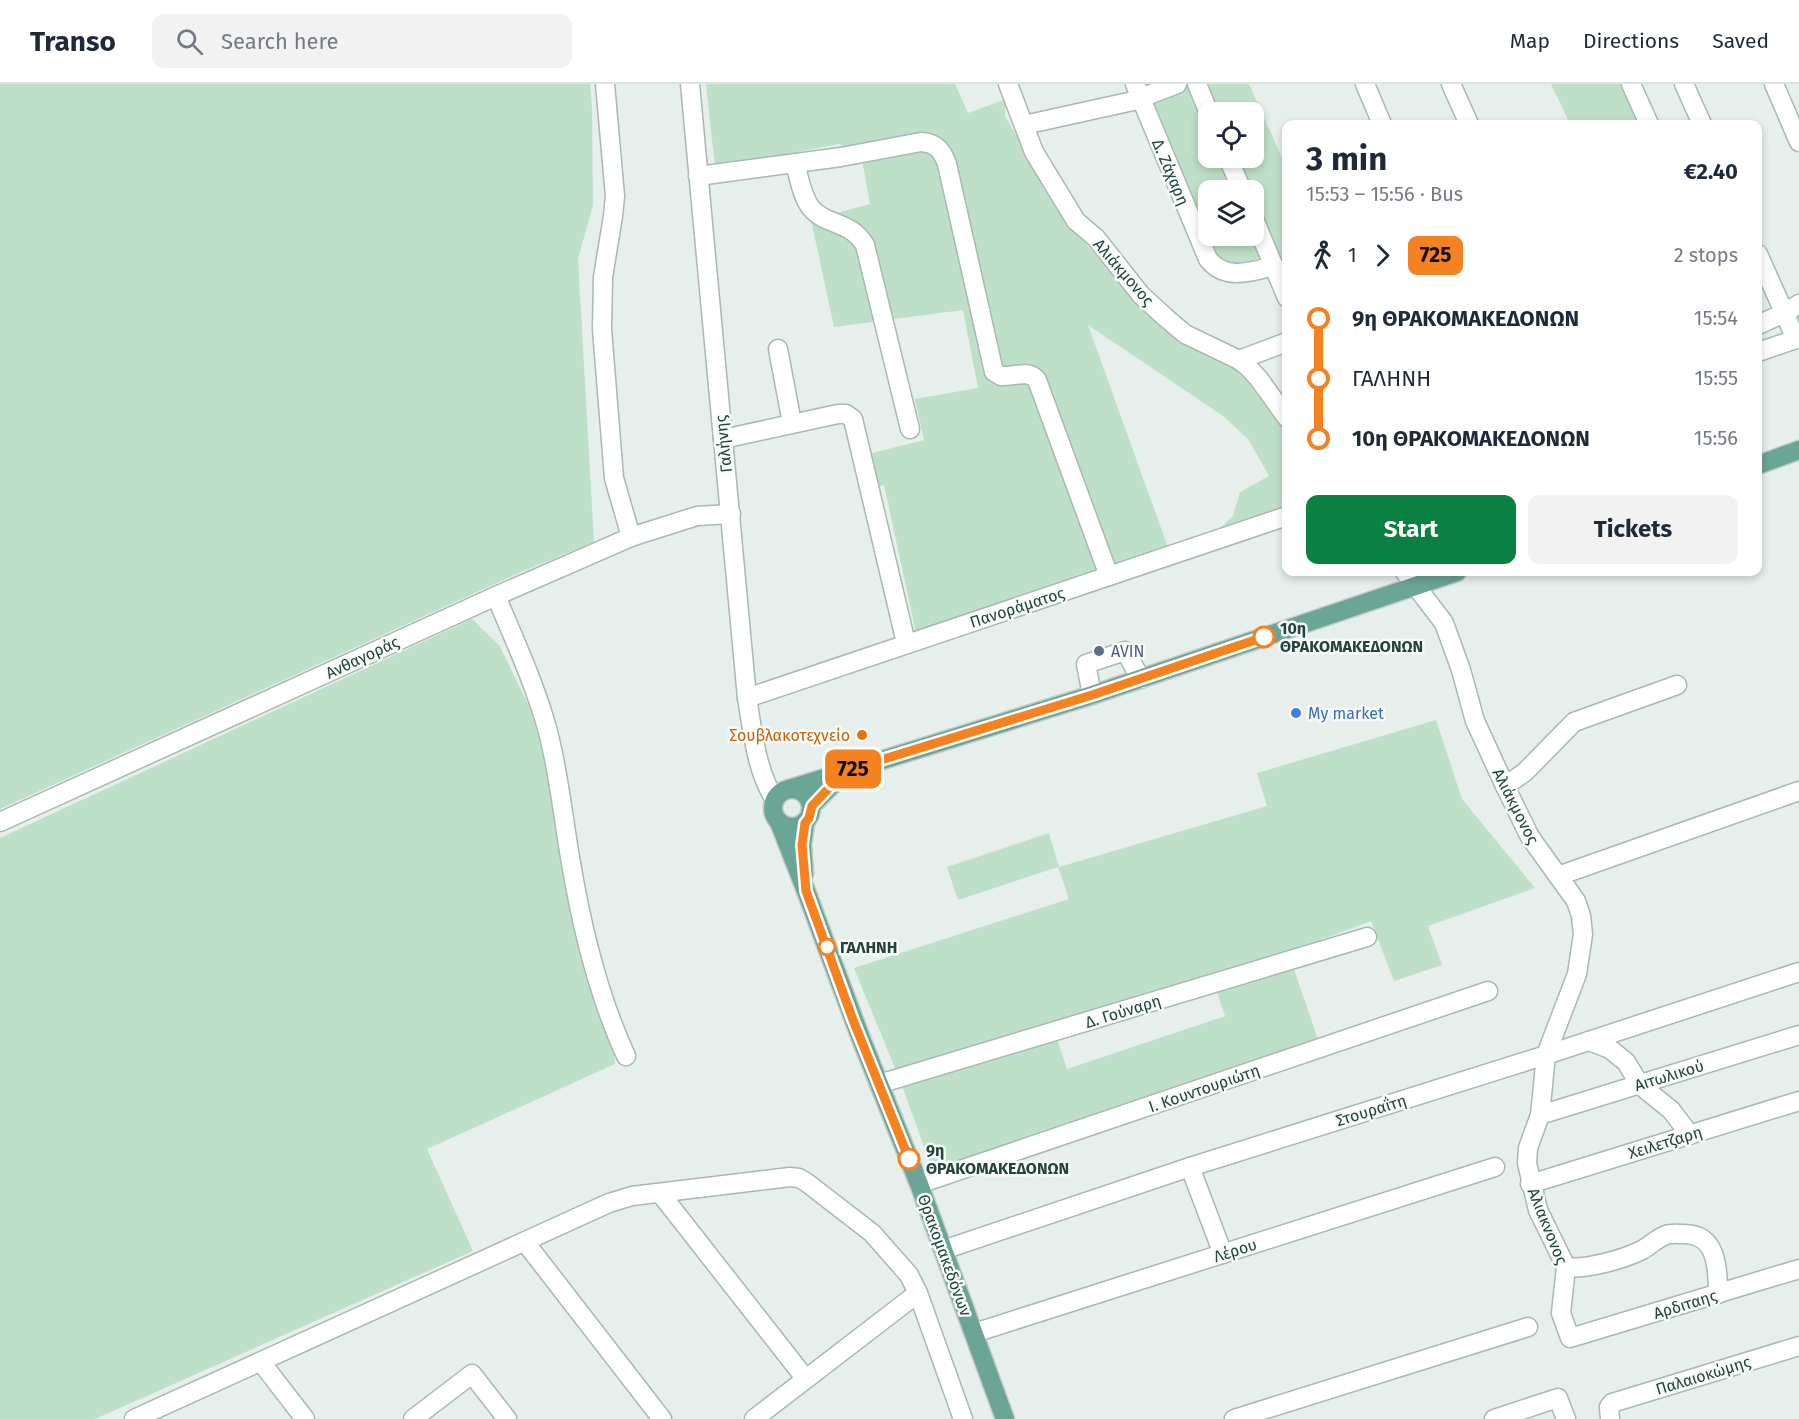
<!DOCTYPE html>
<meta charset="utf-8">
<style>
:root{--surface:#fff;--page:#f2f2f3;--text:#1f2937;--muted:#747a83;--line:#e0e1e3;--accent:#0b8043}
body{margin:0;font-family:"Fira Sans",sans-serif;background:var(--page);color:var(--text);height:100vh;display:flex;flex-direction:column;font-size:22px;white-space:nowrap}
*{box-sizing:border-box;margin:0}
p{font-size:20px;color:var(--muted)}
.icon{flex:none;width:33px;height:33px;fill:none;stroke:currentColor;stroke-width:2;stroke-linecap:round;stroke-linejoin:round}
.map{position:relative;flex:1;overflow:hidden}
.drawer{position:absolute;left:1282px;top:36px;width:480px;height:456px;display:flex;flex-direction:column;background:var(--surface);border-radius:12px;box-shadow:0 3px 9px #0003}
.drawer>*{flex:none}
.badge{padding:0 12px;border-radius:9px;font-size:21px;line-height:39px}
.buttons{position:absolute;left:1198px;top:18px;display:grid;gap:12px}
.buttons a{display:grid;place-items:center;width:66px;height:66px;border-radius:12px;background:var(--surface);box-shadow:0 3px 9px #0003;font-size:30px}
.map>.badge{position:absolute;translate:-50% -50%;box-shadow:0 0 0 3px #fff}
.legs{display:flex;align-items:center;gap:9px;height:66px;padding:0 24px;font-size:20px}
.legs p{margin-inline-start:auto}
.overview{display:flex;align-items:center;justify-content:space-between;height:102px;padding:0 24px}
h1{font-size:33px;font-weight:700;line-height:45px}
.primary-button{display:flex;gap:12px;margin-top:auto;padding:12px 24px}
.primary-button a{flex:1;height:69px;border-radius:12px;background:var(--accent);color:#fff;font-size:24px;font-weight:700;line-height:69px;text-align:center}
.primary-button a+a{background:var(--page);color:var(--text)}
ul{padding:0 24px;list-style:none}
li{display:flex;align-items:center;gap:21px;height:60px;font-size:22px}
li i{display:grid;place-items:center;width:9px;height:100%;margin:0 8px;background:currentColor}
li i::after{content:'';width:15px;height:15px;margin:-8px;border:4px solid;border-radius:50%;background:var(--surface)}
li p{margin-inline-start:auto}
li:first-child i{background:linear-gradient(#0000 50%,currentColor 0)}
li:last-child i{background:linear-gradient(currentColor 50%,#0000 0)}
header{display:flex;align-items:center;gap:36px;box-sizing:border-box;height:84px;padding:0 30px;background:var(--surface);border-bottom:2px solid var(--line)}
header strong{font-size:28px}
nav{display:flex;gap:33px;margin-inline-start:auto;font-size:21px}
.search{width:420px;height:54px;background:var(--page);display:flex;align-items:center;gap:15px;box-sizing:border-box;padding:0 21px;border-radius:12px;color:var(--muted);font-size:22px}
.map>svg:first-child{display:block}
.grass{fill:#bfe0c8;fill-rule:evenodd}
.lines{fill:none;stroke-linecap:round;stroke-linejoin:round}
.minor-casing{stroke:#a8b8b2;stroke-width:21}
.major-casing{stroke:#c2cac8;stroke-width:21}
.minor{stroke:#fff;stroke-width:18}
.major{stroke:#6aa596;stroke-width:18}
.line-1-casing{stroke:#fff;stroke-width:14}
.line-1{stroke:#f58220;stroke-width:9}
.stop-1-dot{fill:#fff;stroke:#f58220;stroke-width:3}
.service-dot{fill:#5c6f8a;stroke:#f7fbf9;stroke-width:2}
.shop-dot{fill:#3f7fe0;stroke:#f7fbf9;stroke-width:2}
.food-dot{fill:#e8710a;stroke:#f7fbf9;stroke-width:2}
.labels{text-anchor:middle;stroke-width:5;stroke-linejoin:round;paint-order:stroke}
.street-label{font-size:16px;fill:#24423a;stroke:#f7fbf9}
.stop-label{font-size:16px;font-weight:bold;fill:#24423a;stroke:#f7fbf9;text-anchor:start}
.service-label{font-size:16px;fill:#4e5e75;stroke:#f7fbf9;text-anchor:start}
.shop-label{font-size:16px;fill:#366cbe;stroke:#f7fbf9;text-anchor:start}
.food-label{font-size:16px;fill:#c56008;stroke:#f7fbf9;text-anchor:end}
</style>
<header>
<strong>Transo</strong>
<div class="search"><svg class="icon" aria-label="search" viewBox="0 0 24 24"><circle cx="10" cy="10" r="6"/><path d="M15 15l6 6"/></svg>Search here</div>
<nav><a>Map</a><a>Directions</a><a>Saved</a></nav>
</header>
<div class="map">
<svg width="1799" height="1335" viewBox="0 0 1799 1335">
<rect width="100%" height="100%" fill="#e6efeb"/>
<g class="grass">
<path d="M0,0H590L592,23L593,121L578,175L594,458L521,488L0,725Z"/>
<path d="M706,0H955L968,29L1006,15L1005,32L1067,137L1140,223L1173,249L1237,284L1252,298L1275,332L1287,345V429L1206,457L1233,432L1240,408L1269,392L1248,355L1223,332L1088,241L1170,469L916,549L884,401L868,406L860,372L924,356L915,315L978,304L963,226L834,243L811,136L870,120L862,76L839,60L715,84Z"/>
<path d="M1190,0H1249L1287,85V196L1277,168L1211,193L1141,20ZM1209,28H1254V74H1209ZM1209,106H1254V152H1209Z"/>
<path d="M1551,0H1622L1641,40H1570Z"/>
<path d="M472,535L499,561L530,624L548,684L576,852L613,964L615,980L427,1065L473,1167L95,1335H0V754Z"/>
<path d="M1436,636L1462,715L1535,804L1428,842L1442,881L1394,897L1371,837L1288,868L1320,961L934,1090L901,999L854,884L1069,815L1058,783L958,816L947,783L1049,749L1059,783L1267,722L1257,689ZM1213,896L1225,932L1067,985L1055,949Z"/>
</g>
<g class="lines">
<g class="minor-casing">
<g id="minor">
<path d="M605,0L615,112L613,132L603,193L602,245L614,394L631,453"/>
<path d="M690,0L747,614C753,649 756,686 775,716"/>
<path d="M1008,0L1034,68L1076,137L1096,154L1141,211L1165,233L1185,250L1239,276L1248,283L1259,295L1287,334"/>
<path d="M1135,0L1208,175C1225,197 1251,188 1274,182"/>
<path d="M1197,0L1209,29"/>
<path d="M1365,0L1382,40"/>
<path d="M1451,0L1469,40"/>
<path d="M1631,0L1649,40"/>
<path d="M1684,0L1702,40"/>
<path d="M1774,0L1799,58"/>
<path d="M1024,41L1133,17L1177,0"/>
<path d="M1228,74L1242,106"/>
<path d="M795,79C799,93 802,113 811,124C826,142 850,136 865,161L910,345"/>
<path d="M698,92L841,73L921,58C936,59 942,66 947,80L994,288L1001,292C1014,293 1028,285 1037,296L1109,492"/>
<path d="M1254,135L1287,214"/>
<path d="M1758,170L1796,255"/>
<path d="M1758,241L1784,229L1799,220"/>
<path d="M778,265L792,339"/>
<path d="M1758,268L1799,254"/>
<path d="M1239,276L1287,258"/>
<path d="M723,355L838,330H846L853,335L906,559"/>
<path d="M1405,488L1444,539L1461,586L1475,637L1505,702L1530,753L1576,817L1581,832L1583,850L1577,890L1546,971L1540,1031L1528,1064L1527,1079L1538,1126L1566,1183L1561,1229L1570,1254L1799,1185"/>
<path d="M496,512C514,555 534,598 547,644C559,688 563,734 571,779C582,845 598,911 626,972"/>
<path d="M1092,611L1086,580L1125,567L1141,595"/>
<path d="M747,614L1287,432"/>
<path d="M1505,702L1525,688L1574,638L1677,601"/>
<path d="M0,738L496,512L631,453L697,432L731,430"/>
<path d="M1558,792L1799,707"/>
<path d="M1589,957L1610,965L1626,978L1640,1001L1671,1026L1690,1051"/>
<path d="M879,1000L1367,853"/>
<path d="M1540,1031L1799,951"/>
<path d="M1190,1083L1223,1170"/>
<path d="M919,1100L1488,907"/>
<path d="M1530,1100L1799,1017"/>
<path d="M660,1109L805,1294"/>
<path d="M525,1158L662,1335"/>
<path d="M943,1166L1190,1083L1546,971L1799,888"/>
<path d="M1566,1183C1586,1186 1624,1175 1642,1166C1650,1162 1657,1154 1666,1151C1671,1149 1679,1150 1684,1150C1717,1150 1718,1184 1718,1210"/>
<path d="M974,1249L1495,1083"/>
<path d="M261,1278L305,1335"/>
<path d="M134,1335L609,1119L632,1112L790,1093L799,1094L806,1098L872,1149L909,1191L918,1209L963,1335"/>
<path d="M413,1335L472,1290L507,1335"/>
<path d="M754,1335L918,1209"/>
<path d="M1234,1335L1528,1243"/>
<path d="M1494,1335L1558,1314L1566,1335"/>
<path d="M1610,1335L1609,1323L1612,1319L1799,1262"/>
</g>
</g>
<g class="major-casing">
<g id="major">
<path d="M1758,381L1799,366"/>
<circle cx="792" cy="724" r="19"/>
<path d="M789,705L1092,611L1457,488"/>
<path d="M811,722L844,689"/>
<path d="M779,738L806,807L860,952L919,1100L1005,1335"/>
<path d="M804,790L802,761L805,739"/>
</g>
</g>
<use href="#minor" class="minor"/>
<use href="#major" class="major"/>
</g>
<g class="lines">
<g class="line-1-casing">
<path id="line-1" d="M909,1075L853,936L806,807L802,761L805,739L809,734L812,722L845,687L1092,611L1264,553"/>
</g>
<use href="#line-1" class="line-1"/>
</g>
<g class="stop-1-dot">
<circle cx="1264" cy="553" r="10"/>
<circle cx="827" cy="863" r="8"/>
<circle cx="909" cy="1075" r="10"/>
</g>
<circle class="service-dot" cx="1099" cy="567" r="6"/>
<circle class="shop-dot" cx="1296" cy="629" r="6"/>
<circle class="food-dot" cx="862" cy="651" r="6"/>
<g class="labels">
<g class="street-label">
<text transform="translate(1171 88) rotate(67)" y="6">Δ. Ζάχαρη</text>
<text transform="translate(1124 188) rotate(49)" y="6">Αλιάκμονος</text>
<text transform="translate(723 360) rotate(-96)" y="6">Γαλήνης</text>
<text transform="translate(1017 523) rotate(-18)" y="6">Πανοράματος</text>
<text transform="translate(362 573) rotate(-25)" y="6">Ανθαγοράς</text>
<text transform="translate(1516 722) rotate(63)" y="6">Αλιάκμονος</text>
<text transform="translate(1123 927) rotate(-17)" y="6">Δ. Γούναρη</text>
<text transform="translate(1669 991) rotate(-17)" y="6">Αιτωλικού</text>
<text transform="translate(1204 1004) rotate(-19)" y="6">Ι. Κουντουριώτη</text>
<text transform="translate(1371 1026) rotate(-17)" y="6">Στουραΐτη</text>
<text transform="translate(1665 1058) rotate(-17)" y="6">Χειλετζαρη</text>
<text transform="translate(1548 1142) rotate(68)" y="6">Αλιακνονος</text>
<text transform="translate(1235 1166) rotate(-18)" y="6">Λέρου</text>
<text transform="translate(945 1171) rotate(70)" y="6">Θρακομακεδόνων</text>
<text transform="translate(1685 1220) rotate(-17)" y="6">Αρδιταης</text>
<text transform="translate(1703 1291) rotate(-17)" y="6">Παλαιοκώμης</text>
</g>
<g class="stop-label">
<text x="1280" y="550">10η<tspan x="1280" dy="18">ΘΡΑΚΟΜΑΚΕΔΟΝΩΝ</tspan></text>
<text x="840" y="869">ΓΑΛΗΝΗ</text>
<text x="926" y="1072">9η<tspan x="926" dy="18">ΘΡΑΚΟΜΑΚΕΔΟΝΩΝ</tspan></text>
</g>
<g class="service-label">
<text x="1111" y="573">AVIN</text>
</g>
<g class="shop-label">
<text x="1308" y="635">My market</text>
</g>
<g class="food-label">
<text x="850" y="657">Σουβλακοτεχνείο</text>
</g>
</g>
</svg>
<div class="buttons">
<a><svg class="icon" aria-label="locate" viewBox="0 0 24 24"><circle cx="12" cy="12" r="6"/><path d="M12 2v4M12 18v4M2 12h4M18 12h4"/></svg></a>
<a><svg class="icon" aria-label="layers" viewBox="0 0 24 24"><path d="M12 4l9 5-9 5-9-5zM3 14l9 5 9-5"/></svg></a>
</div>
<b class="badge" style="left:853px;top:685px;background:#f58220;color:#111">725</b>
<section class="drawer">
<div class="overview"><div><h1>3 min</h1><p>15:53 – 15:56 · Bus</p></div><b>€2.40</b></div>
<div class="legs"><svg class="icon" aria-label="walk" viewBox="0 0 24 24"><circle cx="13" cy="4" r="2"/><path d="M13 8l-2 6 4 7M11 14l-3 7M7 12l3-4h3l4 4"/></svg>1<svg class="icon" aria-label="forward" viewBox="0 0 24 24"><path d="M9 5l7 7-7 7"/></svg><b class="badge" style="background:#f58220;color:#111">725</b><p>2 stops</p></div>
<ul>
<li><i style="color:#f58220"></i><b>9η ΘΡΑΚΟΜΑΚΕΔΟΝΩΝ</b><p>15:54</p></li>
<li><i style="color:#f58220"></i><span>ΓΑΛΗΝΗ</span><p>15:55</p></li>
<li><i style="color:#f58220"></i><b>10η ΘΡΑΚΟΜΑΚΕΔΟΝΩΝ</b><p>15:56</p></li>
</ul>
<div class="primary-button"><a>Start</a><a>Tickets</a></div>
</section>
</div>
